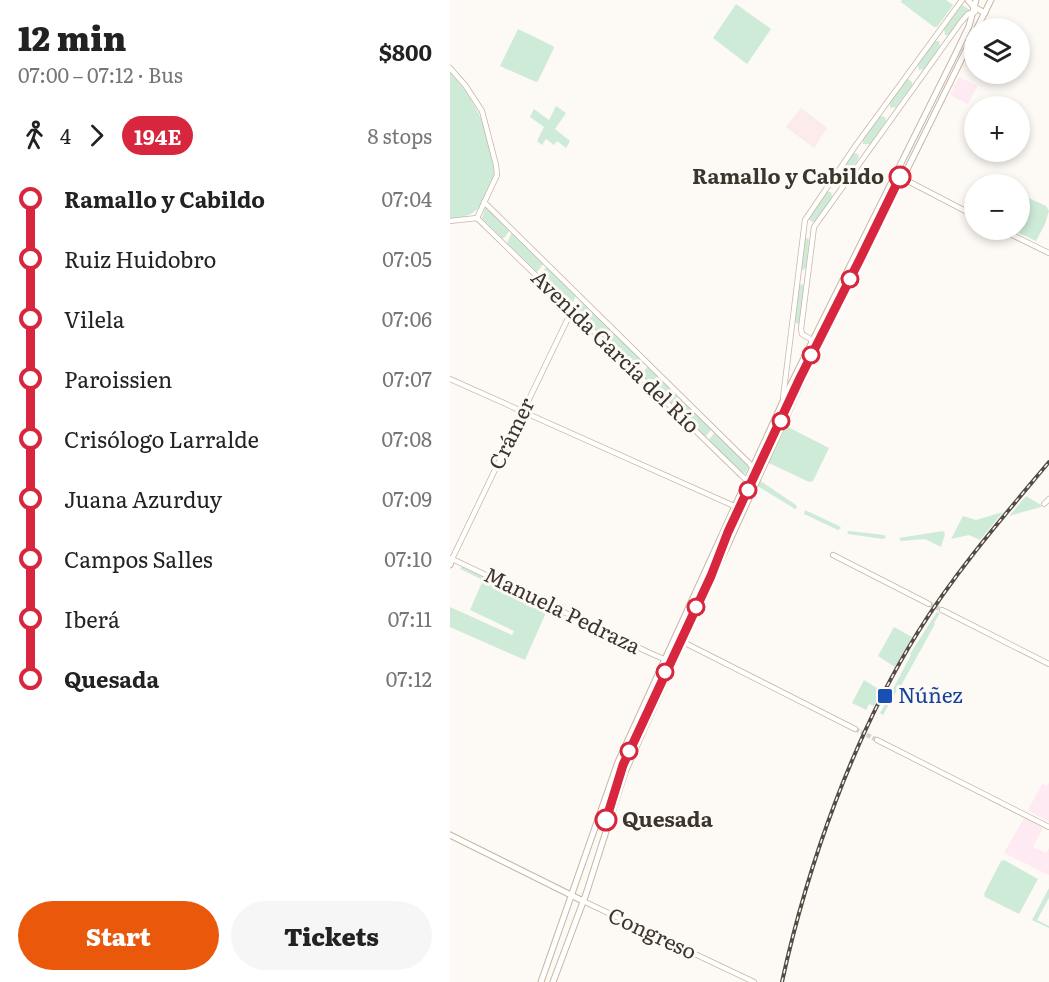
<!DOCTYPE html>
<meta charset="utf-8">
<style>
:root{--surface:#fff;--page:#f6f6f6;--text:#222;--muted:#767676;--accent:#ea580c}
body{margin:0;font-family:Literata,serif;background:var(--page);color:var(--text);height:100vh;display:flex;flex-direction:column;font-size:22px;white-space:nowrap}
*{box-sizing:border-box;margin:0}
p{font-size:20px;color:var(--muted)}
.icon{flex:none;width:33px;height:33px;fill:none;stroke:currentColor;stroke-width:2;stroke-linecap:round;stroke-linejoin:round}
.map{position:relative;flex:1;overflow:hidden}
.drawer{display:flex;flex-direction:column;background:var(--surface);width:450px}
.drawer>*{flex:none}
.badge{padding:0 12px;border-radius:20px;font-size:21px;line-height:39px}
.controls{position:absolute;left:514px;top:18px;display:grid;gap:12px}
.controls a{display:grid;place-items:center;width:66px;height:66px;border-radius:50%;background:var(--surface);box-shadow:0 3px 9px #0003;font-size:30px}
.map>.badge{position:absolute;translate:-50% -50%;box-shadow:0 0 0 3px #fff}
.legs{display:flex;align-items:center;gap:9px;height:66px;padding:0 18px;font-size:20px}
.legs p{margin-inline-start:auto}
.overview{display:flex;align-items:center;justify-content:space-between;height:102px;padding:0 18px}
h1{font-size:33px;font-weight:800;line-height:45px}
.cta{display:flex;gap:12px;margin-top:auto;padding:12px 18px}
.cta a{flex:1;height:69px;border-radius:36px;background:var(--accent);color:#fff;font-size:24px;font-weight:800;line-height:69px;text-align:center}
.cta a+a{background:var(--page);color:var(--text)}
ul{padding:0 18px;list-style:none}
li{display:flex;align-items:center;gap:21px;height:60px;font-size:22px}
li i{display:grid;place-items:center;width:9px;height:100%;margin:0 8px;background:currentColor}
li i::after{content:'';width:15px;height:15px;margin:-8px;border:4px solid;border-radius:50%;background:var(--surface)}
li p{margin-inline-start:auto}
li:first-child i{background:linear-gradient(#0000 50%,currentColor 0)}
li:last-child i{background:linear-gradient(currentColor 50%,#0000 0)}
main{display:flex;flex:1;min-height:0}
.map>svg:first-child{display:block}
.commercial{fill:#fdeaf2}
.medical{fill:#fcebeb}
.green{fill:#ceebd8}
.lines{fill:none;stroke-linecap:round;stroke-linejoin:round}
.tertiary-tunnel{stroke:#d6d2cc;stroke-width:4.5;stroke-dasharray:4.5 2;stroke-linecap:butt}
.tertiary-casing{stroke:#c8b7a1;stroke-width:6}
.secondary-casing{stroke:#c8b7a1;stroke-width:7}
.tertiary{stroke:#fff;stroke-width:4.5}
.secondary{stroke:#fff;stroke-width:5}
.rail-casing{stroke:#524c43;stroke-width:4}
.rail{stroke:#fdf9f4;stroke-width:1.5;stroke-dasharray:4.5;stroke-linecap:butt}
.line-1-casing{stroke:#fff;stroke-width:14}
.line-1{stroke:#d7263d;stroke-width:9}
.stop-1-dot{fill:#fff;stroke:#d7263d;stroke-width:3}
.transit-dot{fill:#1a4fb4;stroke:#fdf9f4;stroke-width:2}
.labels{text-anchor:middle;stroke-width:6;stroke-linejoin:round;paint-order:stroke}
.stop-label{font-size:21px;font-weight:bold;fill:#3c352c;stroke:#fdf9f4;text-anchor:end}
.street-label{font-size:21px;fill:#3c352c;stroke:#fdf9f4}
.transit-label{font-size:21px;fill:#164399;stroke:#fdf9f4;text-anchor:start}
</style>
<main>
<section class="drawer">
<div class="overview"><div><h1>12 min</h1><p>07:00 – 07:12 · Bus</p></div><b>$800</b></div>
<div class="legs"><svg class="icon" aria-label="walk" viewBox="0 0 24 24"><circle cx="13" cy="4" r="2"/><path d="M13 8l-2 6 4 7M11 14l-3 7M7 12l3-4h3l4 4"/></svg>4<svg class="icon" aria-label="forward" viewBox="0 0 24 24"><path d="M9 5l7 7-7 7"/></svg><b class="badge" style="background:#d7263d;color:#fff">194E</b><p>8 stops</p></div>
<ul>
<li><i style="color:#d7263d"></i><b>Ramallo y Cabildo</b><p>07:04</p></li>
<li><i style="color:#d7263d"></i><span>Ruiz Huidobro</span><p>07:05</p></li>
<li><i style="color:#d7263d"></i><span>Vilela</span><p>07:06</p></li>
<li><i style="color:#d7263d"></i><span>Paroissien</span><p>07:07</p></li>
<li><i style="color:#d7263d"></i><span>Crisólogo Larralde</span><p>07:08</p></li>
<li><i style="color:#d7263d"></i><span>Juana Azurduy</span><p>07:09</p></li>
<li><i style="color:#d7263d"></i><span>Campos Salles</span><p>07:10</p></li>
<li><i style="color:#d7263d"></i><span>Iberá</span><p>07:11</p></li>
<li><i style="color:#d7263d"></i><b>Quesada</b><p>07:12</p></li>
</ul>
<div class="cta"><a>Start</a><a>Tickets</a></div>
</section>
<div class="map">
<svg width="599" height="982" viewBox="0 0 599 982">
<rect width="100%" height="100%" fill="#fdf9f4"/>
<g class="commercial">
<path d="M509,77L527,86L518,104L502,96L501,93Z"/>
<path d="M599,783V822L578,810L592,784L597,786Z"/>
<path d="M574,818L593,828L583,847L596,853L599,848V875L554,853Z"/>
</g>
<path class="medical" d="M351,108L377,128L364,148L336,127Z"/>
<g class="green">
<path d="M452,0H496L503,5L487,27H484L451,2Z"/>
<path d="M286,4L321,29L297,64L263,38Z"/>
<path d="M512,5L520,10L499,35H495L494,29Z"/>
<path d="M68,29L103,46L104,48L88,81L86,82L50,66Z"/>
<path d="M485,41H489L490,46L474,69L469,70L468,64Z"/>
<path d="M0,72C26,101 42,134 45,173L44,179C32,204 31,216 0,219Z"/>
<path d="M458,79L462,82V85L446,107L440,108V102Z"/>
<path d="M106,106L116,113L105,129L120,141L116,148L107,141L104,145L96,139L92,145L87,141L94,127L80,117L84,109L99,120Z"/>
<path d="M431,116L435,117L436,121L420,144H413V138Z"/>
<path d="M404,153L408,154L409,158L392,182L389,183L385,179Z"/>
<path d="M377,192H381L382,197L366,221L362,222L358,218Z"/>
<path d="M572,195L596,206L599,211L595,224L586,241L563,230H570V197Z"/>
<path d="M38,207L60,230L54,238H52L32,218L35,208Z"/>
<path d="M62,232L94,263L87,272L57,243Z"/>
<path d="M354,238H357L359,240L356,268L353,270L350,268Z"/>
<path d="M97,266L126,296L123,302L119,304L90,276Z"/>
<path d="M352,284L354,287L350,322L348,324L345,322L349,285Z"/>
<path d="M130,301L161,328L153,340L126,312L125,308Z"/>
<path d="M164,332L194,361L188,372L159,344Z"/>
<path d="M198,366L226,394L227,397L222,404L191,375Z"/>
<path d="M231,399L260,427L261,430L254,438L224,408Z"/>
<path d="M336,426L379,448L363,481L359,482L319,463L317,460L334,427Z"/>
<path d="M265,432L299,466L295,474L258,441Z"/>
<path d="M309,480L346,505L347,508L345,509L306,485Z"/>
<path d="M576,496L591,505V507L559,516Z"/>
<path d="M355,510L389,526L391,528L388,530L354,514Z"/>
<path d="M553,512L530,540L519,535L501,539L513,516L526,520Z"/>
<path d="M399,531L434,535L436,537L433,539L398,534L397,532Z"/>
<path d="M493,531L495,534L491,547L475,539L451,541L449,538Z"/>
<path d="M12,566L99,606L75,660L0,627V607L62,635L64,631L20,610L33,580L10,569Z"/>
<path d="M487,612L490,613L484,623L485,624L448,691L447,690L433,715L430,713L461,655L460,654Z"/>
<path d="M444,627L462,637L445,667L428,656Z"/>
<path d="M414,680L432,691L424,706L419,704L416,710L402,703Z"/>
<path d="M554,860L588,879L569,914L535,897L534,894L551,861Z"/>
<path d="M599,888V898L587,920L599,926V928L582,920Z"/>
</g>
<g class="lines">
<g class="tertiary-tunnel">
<path d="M479,604L492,610"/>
<path d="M405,729L427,740"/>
</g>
<g class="tertiary-casing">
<g id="tertiary">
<path d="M0,68L15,85L32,111L46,165L47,175L27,218"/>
<path d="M454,179L525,216"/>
<path d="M34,202L299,463L309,476"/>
<path d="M27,218L292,476L304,486"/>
<path d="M0,221L27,218"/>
<path d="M552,230L599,253"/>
<path d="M362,340L352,334L351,329L364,227L511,22L518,14L525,12"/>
<path d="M0,379L293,510"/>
<path d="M333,398L355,220L406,145L512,0"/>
<path d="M594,504L599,499"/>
<path d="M383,555L479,604"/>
<path d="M0,558L200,653L221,662L225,660"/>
<path d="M2,559L122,310"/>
<path d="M492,610L599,664"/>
<path d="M233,642L405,729"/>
<path d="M427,740L599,827"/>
<path d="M133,901L304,982"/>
</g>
</g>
<g class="secondary-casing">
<g id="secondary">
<path d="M518,0L524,7L535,13"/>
<path d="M527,28L541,0"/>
<path d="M0,565L2,559"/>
<path d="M0,835L133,901"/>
<path d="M91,982L168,762L340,386L506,53L519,26L526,0"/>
<path d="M103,982L136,894L175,772L194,729L351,384L525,32"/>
</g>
</g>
<use href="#tertiary" class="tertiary"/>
<use href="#secondary" class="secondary"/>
<g class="rail-casing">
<path id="rail" d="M332,982C358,863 404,735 468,632C506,571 553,517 599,462"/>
</g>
<use href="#rail" class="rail"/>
</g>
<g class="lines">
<g class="line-1-casing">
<path id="line-1" d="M156,820L173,765L261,576L278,532L350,378L410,259L450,177"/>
</g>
<use href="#line-1" class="line-1"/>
</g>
<g class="stop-1-dot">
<circle cx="450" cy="177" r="10"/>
<circle cx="400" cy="279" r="8"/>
<circle cx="361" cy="355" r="8"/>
<circle cx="331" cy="421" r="8"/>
<circle cx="298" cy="490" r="8"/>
<circle cx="246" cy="607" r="8"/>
<circle cx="215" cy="672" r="8"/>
<circle cx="179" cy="751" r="8"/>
<circle cx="156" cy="820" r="10"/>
</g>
<rect class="transit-dot" x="427" y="688" width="16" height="16" rx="3"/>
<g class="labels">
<g class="stop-label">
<text x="434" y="184">Ramallo y Cabildo</text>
<text x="172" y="827" text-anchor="start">Quesada</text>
</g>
<g class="street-label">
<text transform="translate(165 352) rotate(44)" y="7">Avenida García del Río</text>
<text transform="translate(62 434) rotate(-64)" y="7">Crámer</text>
<text transform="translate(112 611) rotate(26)" y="7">Manuela Pedraza</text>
<text transform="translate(202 934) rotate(25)" y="7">Congreso</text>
</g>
<g class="transit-label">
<text x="448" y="703">Núñez</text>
</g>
</g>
</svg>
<div class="controls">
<a><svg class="icon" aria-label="layers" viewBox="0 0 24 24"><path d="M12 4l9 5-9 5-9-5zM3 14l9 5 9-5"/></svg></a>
<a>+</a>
<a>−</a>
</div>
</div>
</main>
